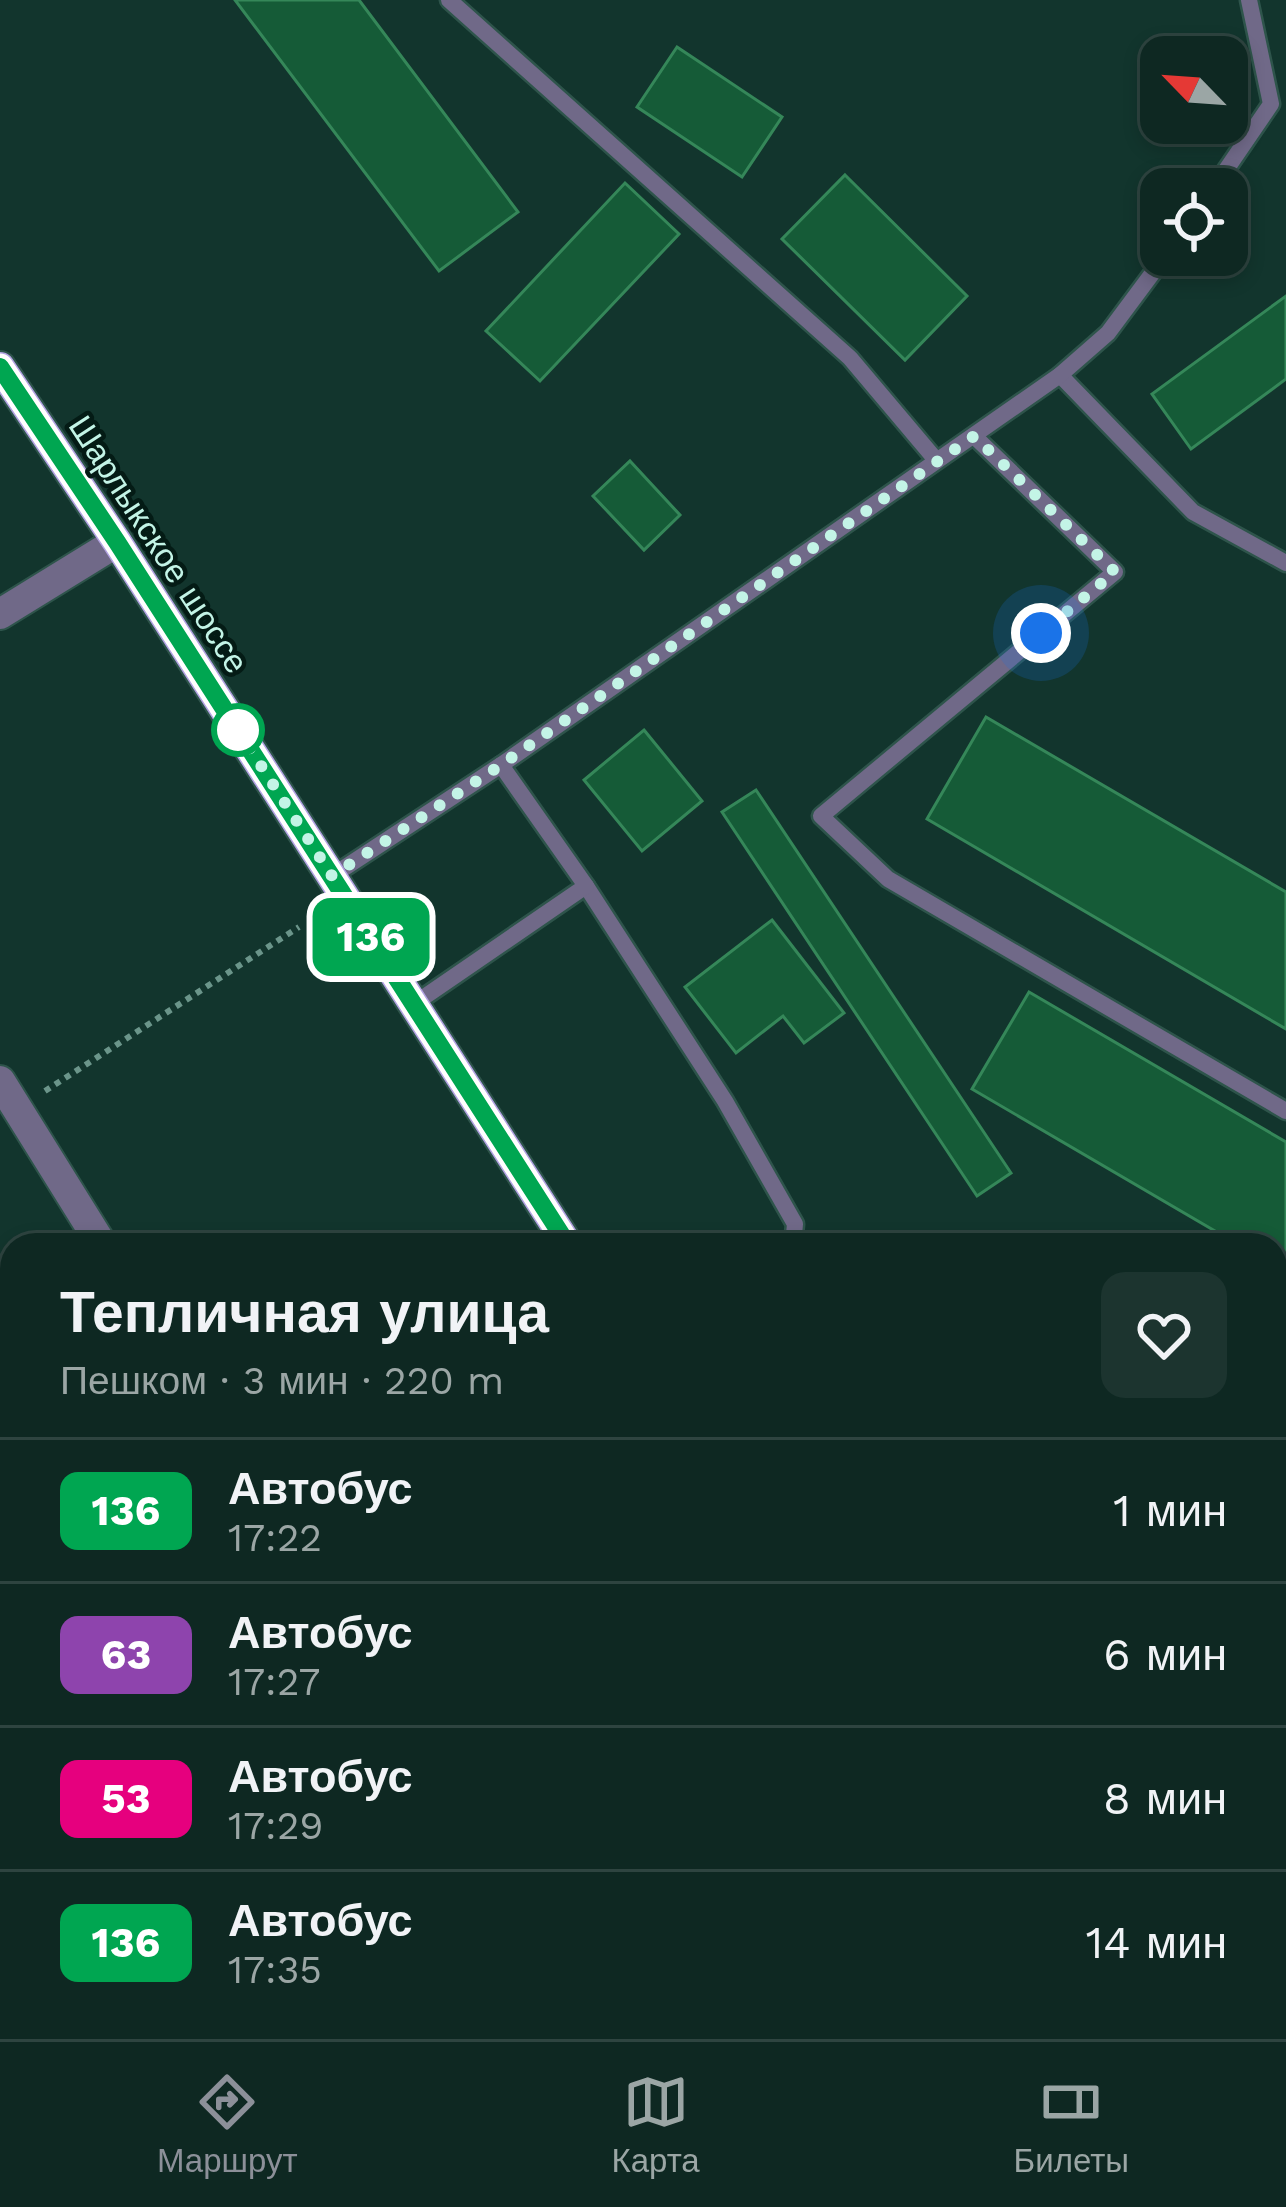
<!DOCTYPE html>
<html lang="ru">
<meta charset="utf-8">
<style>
:root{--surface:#0e2822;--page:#1c342f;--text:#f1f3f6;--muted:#9ba6a5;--line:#2e4440;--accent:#8c9099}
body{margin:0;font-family:"Work Sans",sans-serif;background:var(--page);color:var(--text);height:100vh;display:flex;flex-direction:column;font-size:45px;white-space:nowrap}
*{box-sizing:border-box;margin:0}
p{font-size:39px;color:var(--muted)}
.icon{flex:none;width:66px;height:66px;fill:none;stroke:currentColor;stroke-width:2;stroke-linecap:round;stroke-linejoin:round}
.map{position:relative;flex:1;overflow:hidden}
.drawer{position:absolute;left:0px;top:1233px;width:1287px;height:807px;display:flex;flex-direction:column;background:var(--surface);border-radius:36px 36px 0 0;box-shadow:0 6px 18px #0003,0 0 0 3px var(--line)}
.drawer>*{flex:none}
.badge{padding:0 24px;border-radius:18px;font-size:42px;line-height:78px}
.needle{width:78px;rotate:295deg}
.buttons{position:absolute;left:1140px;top:36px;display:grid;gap:24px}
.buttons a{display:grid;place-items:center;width:108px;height:108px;border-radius:24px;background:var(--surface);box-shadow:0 6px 18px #0003,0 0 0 3px var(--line);font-size:60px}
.you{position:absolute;width:60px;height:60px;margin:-30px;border:9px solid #fff;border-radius:50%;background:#1a73e8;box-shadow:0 0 0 18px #1a73e833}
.map>.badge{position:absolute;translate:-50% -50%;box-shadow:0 0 0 6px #fff}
.round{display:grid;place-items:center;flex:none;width:126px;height:126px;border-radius:24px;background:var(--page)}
.overview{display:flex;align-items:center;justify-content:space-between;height:204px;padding:0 60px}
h1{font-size:57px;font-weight:600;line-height:90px}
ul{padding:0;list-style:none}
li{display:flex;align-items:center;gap:36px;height:144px;padding:0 60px;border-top:3px solid var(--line)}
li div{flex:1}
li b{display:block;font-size:45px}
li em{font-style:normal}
li .badge{min-width:132px;font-weight:700;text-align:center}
.tabs{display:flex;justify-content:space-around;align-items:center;height:168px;border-top:3px solid var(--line);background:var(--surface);font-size:33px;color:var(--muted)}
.tabs a{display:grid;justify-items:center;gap:6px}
.tabs .selected{color:var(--accent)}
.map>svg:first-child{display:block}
.building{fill:#155b37;stroke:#358759;stroke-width:3}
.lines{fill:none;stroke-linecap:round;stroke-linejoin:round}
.lane-casing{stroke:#2e544b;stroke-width:21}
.street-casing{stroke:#2e544b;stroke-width:34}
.primary-casing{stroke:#2e544b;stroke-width:34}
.path{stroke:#6b958a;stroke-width:6;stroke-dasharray:6 6;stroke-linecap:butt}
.lane{stroke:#706988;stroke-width:16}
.street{stroke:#706988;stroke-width:30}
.primary{stroke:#b3a3e2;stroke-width:30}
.line-casing{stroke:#fff;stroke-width:27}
.line{stroke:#00a651;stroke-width:18}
.walk{stroke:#c3f4e6;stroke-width:12;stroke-dasharray:0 21.6}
.stop-dot{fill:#fff;stroke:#00a651;stroke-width:6}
.labels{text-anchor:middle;stroke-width:9;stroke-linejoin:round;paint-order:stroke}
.street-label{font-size:33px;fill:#c3f4e6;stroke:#041b15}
</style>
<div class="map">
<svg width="1286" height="2039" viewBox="0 0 1286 2039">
<rect width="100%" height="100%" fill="#12352d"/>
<g class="building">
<path d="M235,0H359L518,212L439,271Z"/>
<path d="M677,47L782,117L742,177L637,107Z"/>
<path d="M845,175L967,296L905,360L782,239Z"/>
<path d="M625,183L679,234L540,381L486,331Z"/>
<path d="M1286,296V379L1191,449L1152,394Z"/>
<path d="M630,461L680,515L644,550L593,496Z"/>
<path d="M986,717L1286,892V1029L927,819Z"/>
<path d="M644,730L702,801L642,851L584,780Z"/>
<path d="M756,790L1011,1173L977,1196L722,812Z"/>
<path d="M772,920L844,1013L804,1043L783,1016L736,1053L685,987Z"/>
<path d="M1029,992L1286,1142V1272L1275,1266V1245H1239L972,1089Z"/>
<path d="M172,2028H259L266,2039H178Z"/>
</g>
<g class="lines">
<g class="lane-casing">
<g id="lane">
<path d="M449,0L850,358L936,460"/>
<path d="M1213,189L1271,104L1249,0"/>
<path d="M1060,375L1193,512L1286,563"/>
<path d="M974,436L1115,572L821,816L888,879L1286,1111"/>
<path d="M332,876L501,765"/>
<path d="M586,886L725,1101L795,1224L793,1245"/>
<path d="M414,1004L586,886L501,765L1060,375L1108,333L1166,255"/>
<path d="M0,1393L12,1386"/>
</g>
</g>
<g class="street-casing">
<g id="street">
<path d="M0,614L117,542"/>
<path d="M0,1081L102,1245"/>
<path d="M65,2028L73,2039"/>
<path d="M611,2028L618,2039"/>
<path d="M0,2034L12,2026"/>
</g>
</g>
<g class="primary-casing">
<g id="primary">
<path d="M0,367L117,542L568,1245"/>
<path d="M1072,2028L1079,2039"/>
</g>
</g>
<path class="path" d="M45,1091L299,927"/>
<use href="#lane" class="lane"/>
<use href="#street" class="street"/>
<use href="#primary" class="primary"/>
</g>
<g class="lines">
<g class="line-casing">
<path id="line" d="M0,367L117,542L568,1245"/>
</g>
<use href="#line" class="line"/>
<path class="walk" d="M238,730L332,876L501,765L974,436L1115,572L1041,633"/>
</g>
<circle class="stop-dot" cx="238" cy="730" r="24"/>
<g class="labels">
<g class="street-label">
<text transform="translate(159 544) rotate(57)" y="12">Шарлыкское шоссе</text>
</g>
</g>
</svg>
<div class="buttons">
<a><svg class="needle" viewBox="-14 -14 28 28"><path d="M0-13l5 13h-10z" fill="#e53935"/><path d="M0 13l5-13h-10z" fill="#9ba6a5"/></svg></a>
<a><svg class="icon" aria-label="locate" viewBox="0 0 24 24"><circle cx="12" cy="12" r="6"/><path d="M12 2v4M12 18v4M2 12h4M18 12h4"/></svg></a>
</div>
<div class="you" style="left:1041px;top:633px"></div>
<b class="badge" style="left:371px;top:937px;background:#00a651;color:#fff">136</b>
<section class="drawer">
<div class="overview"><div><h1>Тепличная улица</h1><p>Пешком · 3 мин · 220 m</p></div><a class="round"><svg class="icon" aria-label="heart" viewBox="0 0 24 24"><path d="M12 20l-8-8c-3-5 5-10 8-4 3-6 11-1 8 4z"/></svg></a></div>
<ul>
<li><span class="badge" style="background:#00a651;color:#fff">136</span><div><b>Автобус</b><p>17:22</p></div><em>1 мин</em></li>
<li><span class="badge" style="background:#8e44ad;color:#fff">63</span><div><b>Автобус</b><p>17:27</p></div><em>6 мин</em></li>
<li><span class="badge" style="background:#e6007e;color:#fff">53</span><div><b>Автобус</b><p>17:29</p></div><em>8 мин</em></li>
<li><span class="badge" style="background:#00a651;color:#fff">136</span><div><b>Автобус</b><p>17:35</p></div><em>14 мин</em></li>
</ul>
</section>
</div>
<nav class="tabs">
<a class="selected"><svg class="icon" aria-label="directions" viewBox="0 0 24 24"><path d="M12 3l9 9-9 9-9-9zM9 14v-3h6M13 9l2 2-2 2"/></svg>Маршрут</a>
<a><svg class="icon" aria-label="map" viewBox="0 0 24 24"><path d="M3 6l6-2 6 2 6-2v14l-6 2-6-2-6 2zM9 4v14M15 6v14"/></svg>Карта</a>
<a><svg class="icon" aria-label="tickets" viewBox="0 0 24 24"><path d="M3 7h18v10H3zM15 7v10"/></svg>Билеты</a>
</nav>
